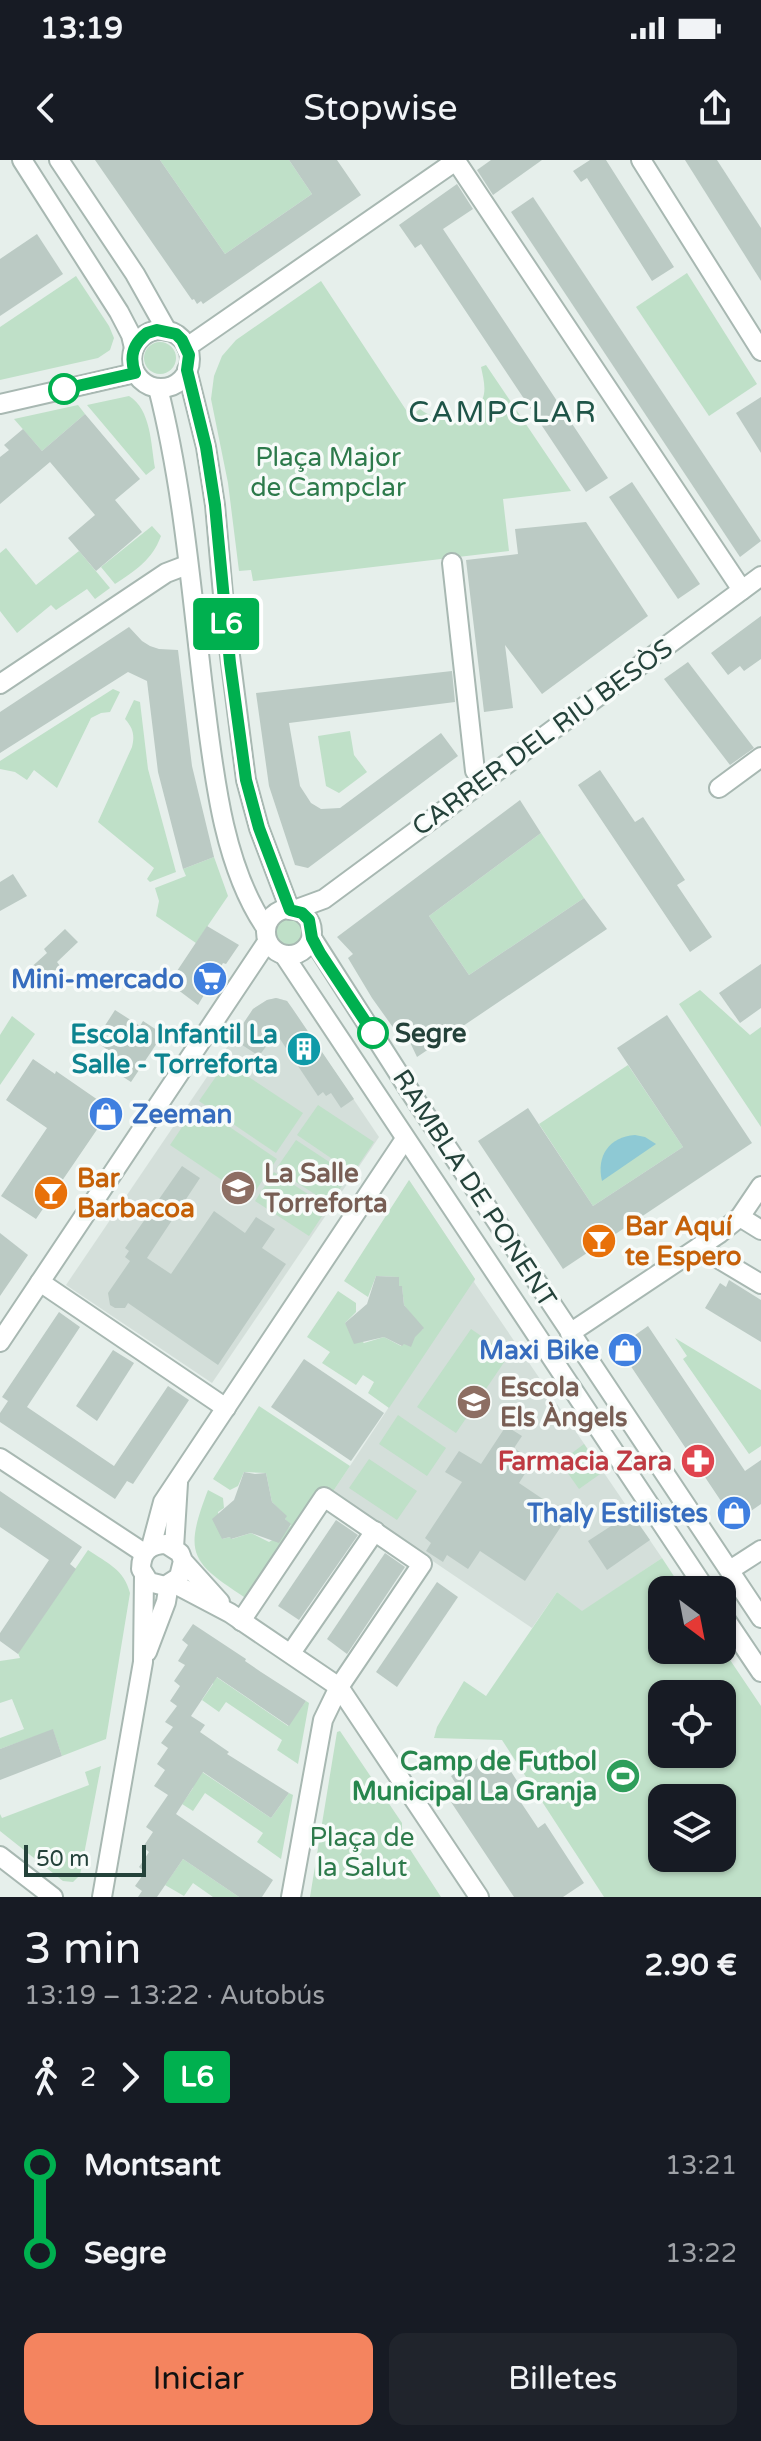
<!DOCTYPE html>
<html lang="es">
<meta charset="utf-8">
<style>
:root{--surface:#171b24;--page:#20242c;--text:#f1f3f6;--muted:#9ea1a6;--accent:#f4845f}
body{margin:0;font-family:"Varela Round",sans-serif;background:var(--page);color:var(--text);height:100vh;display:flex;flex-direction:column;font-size:30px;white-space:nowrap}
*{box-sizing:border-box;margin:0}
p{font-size:26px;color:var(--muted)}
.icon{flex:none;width:44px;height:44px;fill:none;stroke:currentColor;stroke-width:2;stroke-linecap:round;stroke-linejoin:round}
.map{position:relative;height:1737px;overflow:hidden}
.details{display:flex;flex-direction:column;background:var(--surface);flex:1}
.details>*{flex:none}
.badge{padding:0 16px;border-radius:6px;font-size:28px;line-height:52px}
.needle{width:52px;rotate:148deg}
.fabs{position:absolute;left:648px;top:1416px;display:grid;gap:16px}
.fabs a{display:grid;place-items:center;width:88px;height:88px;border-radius:16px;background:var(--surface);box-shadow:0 2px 6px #0004;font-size:40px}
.scale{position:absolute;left:24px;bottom:20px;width:122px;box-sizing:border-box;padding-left:8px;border:4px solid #24423a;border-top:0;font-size:22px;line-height:28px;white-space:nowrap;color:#24423a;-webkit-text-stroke:6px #f7fbf9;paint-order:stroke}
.map>.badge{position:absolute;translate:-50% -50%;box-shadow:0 0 0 4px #fff}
.legs{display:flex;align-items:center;gap:12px;height:88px;padding:0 24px;font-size:26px}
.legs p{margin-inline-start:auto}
.overview{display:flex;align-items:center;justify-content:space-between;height:136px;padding:0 24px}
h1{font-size:44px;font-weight:600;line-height:60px}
.button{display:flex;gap:16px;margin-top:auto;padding:16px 24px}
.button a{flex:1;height:92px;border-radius:16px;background:var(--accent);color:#111;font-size:32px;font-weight:600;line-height:92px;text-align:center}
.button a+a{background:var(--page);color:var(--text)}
ul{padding:0 24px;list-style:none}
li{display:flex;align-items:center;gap:28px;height:88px;font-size:30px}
li i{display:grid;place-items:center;width:12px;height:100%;margin:0 10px;background:currentColor}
li i::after{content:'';width:20px;height:20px;margin:-10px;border:6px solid;border-radius:50%;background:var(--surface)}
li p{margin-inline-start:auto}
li:first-child i{background:linear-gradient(#0000 50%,currentColor 0)}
li:last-child i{background:linear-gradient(currentColor 50%,#0000 0)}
.status{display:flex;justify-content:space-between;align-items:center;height:56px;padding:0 40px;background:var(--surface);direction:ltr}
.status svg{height:22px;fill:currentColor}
header{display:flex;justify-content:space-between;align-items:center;height:104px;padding:0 24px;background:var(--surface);font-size:36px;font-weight:600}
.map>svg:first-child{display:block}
.built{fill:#d4dfda}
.green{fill:#bfe0c8;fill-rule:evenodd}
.water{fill:#8ec9d4}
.building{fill:#bbcac4}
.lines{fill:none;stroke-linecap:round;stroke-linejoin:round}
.minor-casing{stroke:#a8b8b2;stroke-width:22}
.minor{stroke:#fff;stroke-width:18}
.line-1-casing{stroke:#fff;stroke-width:18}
.line-1{stroke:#00b04f;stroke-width:12}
.stop-1-dot{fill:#fff;stroke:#00b04f;stroke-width:4}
.labels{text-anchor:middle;stroke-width:7;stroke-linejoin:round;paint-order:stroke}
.park-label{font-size:26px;fill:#2d7a4b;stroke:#f7fbf9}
.street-label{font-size:26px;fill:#24423a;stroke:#f7fbf9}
.shop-label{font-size:26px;font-weight:bold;fill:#366cbe;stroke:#f7fbf9;text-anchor:end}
.stop-label{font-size:26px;font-weight:bold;fill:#24423a;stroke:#f7fbf9;text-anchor:start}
.culture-label{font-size:26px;font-weight:bold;fill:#0d838f;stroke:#f7fbf9;text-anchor:end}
.education-label{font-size:26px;font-weight:bold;fill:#785e54;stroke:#f7fbf9;text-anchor:start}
.food-label{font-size:26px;font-weight:bold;fill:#c56008;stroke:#f7fbf9;text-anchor:start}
.health-label{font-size:26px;font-weight:bold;fill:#be3a42;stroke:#f7fbf9;text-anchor:end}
.leisure-label{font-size:26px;font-weight:bold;fill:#27864d;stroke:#f7fbf9;text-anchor:end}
.quarter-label{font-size:30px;letter-spacing:2px;fill:#1f5548;stroke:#f7fbf9}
</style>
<div class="status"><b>13:19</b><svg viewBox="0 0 49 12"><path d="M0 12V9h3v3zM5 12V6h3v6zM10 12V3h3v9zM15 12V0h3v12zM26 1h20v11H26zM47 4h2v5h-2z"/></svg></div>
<header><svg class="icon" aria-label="back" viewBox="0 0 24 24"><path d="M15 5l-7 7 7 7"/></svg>Stopwise<svg class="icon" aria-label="share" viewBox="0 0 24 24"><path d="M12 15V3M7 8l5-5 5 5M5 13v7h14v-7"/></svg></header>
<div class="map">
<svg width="761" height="1737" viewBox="0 0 761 1737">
<rect width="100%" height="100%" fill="#e6efeb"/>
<g class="built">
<path d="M277,838L287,841L292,848L379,977L212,1223L66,1125L253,849L267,840Z"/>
<path d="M409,1020L475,1119L474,1122L662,1398L582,1452L557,1432L532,1468L332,1333L444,1164Z"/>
</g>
<g class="green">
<path d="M160,0H289L312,34L225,94Z"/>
<path d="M687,113L757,224L709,256L636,147Z"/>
<path d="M76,116L109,166L114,178L110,190L98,198L0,220V167Z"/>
<path d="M321,121L410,256L420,249C439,264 470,265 482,240C487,230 483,217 481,207L486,205L571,331L503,339L509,391L253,421L251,410L239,411L228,323L211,239L214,216L222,196L236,180Z"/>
<circle cx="160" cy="198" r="16"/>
<path d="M129,236C151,249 151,285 155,308L146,315L87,245Z"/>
<path d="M78,245L85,254L42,291L14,259Z"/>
<path d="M152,366L161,376C152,400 136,410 115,424L101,407Z"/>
<path d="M6,388L36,425L79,391L110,428L95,439L87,429L56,450L51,445L17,473L0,451V393Z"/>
<path d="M113,529L120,532L110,552L101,553L91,558L57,628L34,610L27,620L15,612L0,609V601Z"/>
<path d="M134,540L140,542L148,609L176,712L150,722L147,719L154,708L98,662L132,587C135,575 133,568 125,559Z"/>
<path d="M350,571L354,595L367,612L339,633L326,626L318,576Z"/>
<path d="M541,673L584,738L469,815L429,756Z"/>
<path d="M214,697L228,736L196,783L156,756L159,741L155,728L186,716L183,709Z"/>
<circle cx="289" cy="774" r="16"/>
<path d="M700,830L750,875L761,867V967L679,844Z"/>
<path d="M12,856L35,874L0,925V875Z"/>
<path d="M226,902L303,953L276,993L199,941Z"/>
<path d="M628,905L683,987L593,1046L539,964Z"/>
<path d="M197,945L277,999L250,1039L170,985Z"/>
<path d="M318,945L374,982L353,1013L297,975Z"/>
<path d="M296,980L349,1015L330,1044L276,1009Z"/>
<path d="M274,1012L328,1047L309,1076L255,1041Z"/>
<path d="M409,1020L475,1119L389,1248L368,1233L374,1222L363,1215L356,1225L322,1203L330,1192L307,1177L338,1131L356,1143V1152L345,1163L352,1173L364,1183L384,1177L401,1186L423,1169L404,1145L402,1127L399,1126L398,1117L376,1116L368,1137L344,1121Z"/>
<path d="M471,1169L509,1195L456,1273L417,1247Z"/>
<path d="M675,1178L761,1230V1286L749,1294L683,1199L687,1196Z"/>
<path d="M259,1246L350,1306L332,1333L323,1327L247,1439C191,1402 183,1395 208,1330L223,1338L224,1348L218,1352L222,1379L230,1377L232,1379L251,1373L269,1382L284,1373L291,1365L285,1359L286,1356L272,1342L266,1313L244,1312L238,1326L230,1330L213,1319Z"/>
<path d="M398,1255L446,1288L427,1316L379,1284Z"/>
<path d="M584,1284L603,1312L579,1329L560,1302Z"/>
<path d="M369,1299L417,1331L397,1360L349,1328Z"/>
<path d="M88,1390C107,1403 124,1409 130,1433L106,1579L62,1596L53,1570L0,1589V1578L24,1569L12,1539L0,1543V1501L20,1498L18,1493Z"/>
<path d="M662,1398L683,1430H662V1490H722V1488L761,1546V1737H604L502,1580L434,1578L437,1567L464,1521L486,1536L557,1432L582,1451ZM722,1534V1594H662V1534ZM662,1638H722V1698H662Z"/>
<path d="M212,1514L288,1566L306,1541L309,1543L298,1604L277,1590L282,1580L226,1542L219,1552L202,1540L213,1524Z"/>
<path d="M340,1571L402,1663V1677L441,1737H310L337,1572Z"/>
<path d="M101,1606L80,1715L73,1722L63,1721L0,1671V1654L2,1658L89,1625L85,1612Z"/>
<path d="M196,1608L271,1658L289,1633L293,1635L281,1699L257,1682L263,1673L205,1633L193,1651L182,1644L193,1628Z"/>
<path d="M183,1699L239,1737H213L193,1723L184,1736L165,1725Z"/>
</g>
<path class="water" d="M635,975L645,977L656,984L602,1021C596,996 609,977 635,975Z"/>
<g class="building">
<path d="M95,0H160L225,94L312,34L289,0H337L361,35L203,144L201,141L197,144L194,139L192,140Z"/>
<path d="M491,0H542L493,35L477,10Z"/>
<path d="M590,0H606L674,107L652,121L587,18L581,22L573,11Z"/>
<path d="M685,0H717L761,68V121Z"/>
<path d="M457,24L473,49L443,69L608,318L586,332L421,84L415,88L399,65Z"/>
<path d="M533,37L761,381L740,397L511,52Z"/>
<path d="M37,74L63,114L0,156V99Z"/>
<path d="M761,237V293L736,253Z"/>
<path d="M85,254L140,319L115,340L142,372L96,411L68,378L95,355L50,302L0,344V297L9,290L4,285L23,269L42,291Z"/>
<path d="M632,322L700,424L678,439L609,337Z"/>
<path d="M586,362L648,456L542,534L505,485L513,548L484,552L466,400L518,394L515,369Z"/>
<path d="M761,456V499L744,511L740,506L728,515L711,493Z"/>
<path d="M129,467L142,481L150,486L159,489L178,490L192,606L214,697L183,709L158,612L147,521L128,512L0,593V552Z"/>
<path d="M688,502L754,588L730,605L664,519Z"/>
<path d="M452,511L455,542L289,563L300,626L311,643L321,649L340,648L441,573L458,596L308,708L295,705L269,626L256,533Z"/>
<path d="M600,610L635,662L643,657L685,720L677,725L712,777L690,792L578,625Z"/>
<path d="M520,640L541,673L429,756L469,815L584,738L607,769L417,897L407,876L402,880L372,838L348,798L353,794L337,777Z"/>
<path d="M13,714L27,736L0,751V722Z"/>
<path d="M207,766L239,785L226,804L223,803L198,845L169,823Z"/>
<path d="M65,769L78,782L57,802L60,806L40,824L27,811L47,793L44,789Z"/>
<path d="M761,804V848L740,863L719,833Z"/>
<path d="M276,838L287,841L292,848L354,939L341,948L331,933L326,936L323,932L318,936L276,873L259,896L233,879L253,849L267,840Z"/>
<path d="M115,850L140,866L143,861L163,874L131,922L111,909L119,898L95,881Z"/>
<path d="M667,855L752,983L563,1109L478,981L528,948L593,1046L683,987L617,888Z"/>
<path d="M33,899L55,914L56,911L111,949L36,1059L1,1036L47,968L6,940Z"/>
<path d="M182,1006L200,1018L147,1098L171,1114L214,1051L245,1073L256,1057L275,1069L262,1088L286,1104L218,1205L128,1143L125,1148H115L110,1145L108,1133L130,1101L125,1097L129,1091L125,1088Z"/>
<path d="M0,1073L28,1095L0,1136Z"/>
<path d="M376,1116L399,1117V1126H402L404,1145L424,1168L415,1177L411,1187L404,1184L402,1186L384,1177L354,1184L345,1163L367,1144Z"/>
<path d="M729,1120L761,1140V1182L705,1148L720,1123L726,1127Z"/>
<path d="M59,1152L80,1167L27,1247L114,1306L168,1226L189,1240L133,1324L127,1321L115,1339L0,1262V1253L8,1241L2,1237Z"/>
<path d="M648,1166L745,1311L761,1300V1344L735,1362L618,1187Z"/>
<path d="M113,1190L134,1203L97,1261L76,1246Z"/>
<path d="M304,1199L384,1253L351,1301L271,1247Z"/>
<path d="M506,1266L522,1276L514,1288L533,1301L519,1323L568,1356L525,1421L480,1391L468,1409L447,1395L443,1402L426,1391L431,1383L425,1378L462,1322L445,1312L459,1291L481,1304Z"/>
<path d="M244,1312L255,1314L266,1313L272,1342L287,1356L285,1359L291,1364L279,1383L251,1373L231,1379L230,1377L222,1379L212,1359L234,1340Z"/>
<path d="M0,1331L82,1387L70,1404L76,1409L18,1494L0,1481V1473L49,1400L0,1367Z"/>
<path d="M631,1353L650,1380L607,1410L588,1381Z"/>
<path d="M336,1360L358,1375L299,1460L278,1446Z"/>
<path d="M385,1393L405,1407L347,1494L327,1479Z"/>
<path d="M437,1422L458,1437L397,1527L376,1512Z"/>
<path d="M193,1464L246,1499L245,1501L261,1512L306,1541L289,1566L217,1517L191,1556L205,1565L200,1572L229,1592L227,1594L289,1633L271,1658L203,1612L176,1654L273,1720L262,1737H239L183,1699L157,1737H138L142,1731L135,1726L145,1712L139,1707L149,1692L143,1687L153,1672L146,1667L168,1635L154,1626L165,1610L157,1604L168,1588L161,1583L173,1567L165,1562L177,1546L170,1541L180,1526L174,1521L185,1505L178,1501L188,1485L182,1480Z"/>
<path d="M53,1569L62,1596L0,1620V1589Z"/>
<path d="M495,1587L521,1627L514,1632L538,1668L545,1663L584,1723L563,1737H514L451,1642L463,1635L451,1616Z"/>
</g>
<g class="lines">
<g class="minor-casing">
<g id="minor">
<path d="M22,0L119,152L131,175L134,188"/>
<path d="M59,0L135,114L167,171"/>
<path d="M641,0L761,191"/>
<path d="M456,1L742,430"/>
<circle cx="161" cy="199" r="29"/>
<path d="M187,187L457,0"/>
<path d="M187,210L206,287L215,345L225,457L246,620L259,668L290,750"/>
<path d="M158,228C183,326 191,428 203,528C213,605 221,703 266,768"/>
<path d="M0,244L135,213"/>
<path d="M452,403L475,611L483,621"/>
<path d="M0,524L166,413L187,405"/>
<path d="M719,628L761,597"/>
<circle cx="289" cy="772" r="23"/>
<path d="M294,750L324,739L761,416"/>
<path d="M312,778L413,936L761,1458"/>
<path d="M284,795L706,1430"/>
<path d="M740,1057L761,1070"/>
<path d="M699,1087L761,1124"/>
<path d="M40,1122L226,1248"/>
<path d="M570,1173L720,1073L740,1057L761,1026"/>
<path d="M0,1182L267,782"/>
<path d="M0,1298L144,1393"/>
<path d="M151,1387L163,1342L405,979"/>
<path d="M174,1388L178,1323"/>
<path d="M183,1401L179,1417L165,1426L149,1422L141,1409C141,1392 150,1384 166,1384L180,1393L183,1401L220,1442"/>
<path d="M730,1410L761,1390"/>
<path d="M173,1423L230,1453L339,1527L479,1737"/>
<path d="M722,1454L761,1512"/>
<path d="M241,1461L324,1337L422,1404L339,1527L323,1560L291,1737"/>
<path d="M147,1492L166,1442L169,1424"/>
<path d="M291,1493L375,1371"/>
<path d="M0,1696L53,1737"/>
<path d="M102,1737L143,1502L144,1416"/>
</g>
</g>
<use href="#minor" class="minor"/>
</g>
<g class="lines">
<g class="line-1-casing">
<path id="line-1" d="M64,229L135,213C129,196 133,184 147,173L157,170L176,174L182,180L189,195L187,210L206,287L215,345L230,503L246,620L259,668L290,750L302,753L309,760L312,778L320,793L373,873"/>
</g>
<use href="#line-1" class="line-1"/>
</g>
<defs>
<g id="supermarket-disc" transform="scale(1.8)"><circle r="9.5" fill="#3f7fe0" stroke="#f7fbf9"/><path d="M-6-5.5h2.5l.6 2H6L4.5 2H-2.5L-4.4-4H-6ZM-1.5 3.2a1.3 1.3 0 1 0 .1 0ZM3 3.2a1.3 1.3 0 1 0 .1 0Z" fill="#fff"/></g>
<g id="building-disc" transform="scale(1.8)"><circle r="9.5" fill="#0f9aa8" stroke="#f7fbf9"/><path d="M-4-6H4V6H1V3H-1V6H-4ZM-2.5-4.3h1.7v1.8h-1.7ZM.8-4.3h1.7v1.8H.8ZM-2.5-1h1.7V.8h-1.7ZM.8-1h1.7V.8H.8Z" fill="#fff"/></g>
<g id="shop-disc" transform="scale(1.8)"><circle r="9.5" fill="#3f7fe0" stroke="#f7fbf9"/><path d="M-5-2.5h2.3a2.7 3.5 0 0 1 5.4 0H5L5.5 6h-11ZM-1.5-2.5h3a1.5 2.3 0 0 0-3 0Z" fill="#fff"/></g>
<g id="school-disc" transform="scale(1.8)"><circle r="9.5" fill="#8d6e63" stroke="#f7fbf9"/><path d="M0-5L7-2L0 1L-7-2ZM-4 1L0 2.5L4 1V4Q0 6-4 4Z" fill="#fff"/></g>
<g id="bar-disc" transform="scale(1.8)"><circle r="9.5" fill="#e8710a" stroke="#f7fbf9"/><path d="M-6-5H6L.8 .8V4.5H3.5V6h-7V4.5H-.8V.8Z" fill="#fff"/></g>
<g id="pharmacy-disc" transform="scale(1.8)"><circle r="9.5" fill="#e0444e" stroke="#f7fbf9"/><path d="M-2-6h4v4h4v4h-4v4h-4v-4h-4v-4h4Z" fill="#fff"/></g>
<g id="stadium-disc" transform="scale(1.8)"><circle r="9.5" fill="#2e9e5b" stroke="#f7fbf9"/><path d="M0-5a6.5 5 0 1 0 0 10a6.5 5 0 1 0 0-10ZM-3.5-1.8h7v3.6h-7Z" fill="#fff"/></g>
</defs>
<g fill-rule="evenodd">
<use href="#supermarket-disc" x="210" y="819"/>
<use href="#building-disc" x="304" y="889"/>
<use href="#shop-disc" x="106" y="954"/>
<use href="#school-disc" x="238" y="1028"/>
<use href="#bar-disc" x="51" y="1033"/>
<use href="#bar-disc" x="599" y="1081"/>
<use href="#shop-disc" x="625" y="1190"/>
<use href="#school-disc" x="474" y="1242"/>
<use href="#pharmacy-disc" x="698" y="1301"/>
<use href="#shop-disc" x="734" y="1353"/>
<use href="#stadium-disc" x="623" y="1616"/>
</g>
<g class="stop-1-dot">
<circle cx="64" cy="229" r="14"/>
<circle cx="373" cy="873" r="14"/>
</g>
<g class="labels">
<g class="park-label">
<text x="328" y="306">Plaça Major<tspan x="328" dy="30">de Campclar</tspan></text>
<text x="362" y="1686">Plaça de<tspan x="362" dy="30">la Salut</tspan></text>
</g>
<g class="street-label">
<text transform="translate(542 577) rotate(-36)" y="9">CARRER DEL RIU BESÒS</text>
<text transform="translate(475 1028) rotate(57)" y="9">RAMBLA DE PONENT</text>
</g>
<g class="shop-label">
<text x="184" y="828">Mini-mercado</text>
<text x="132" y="963" text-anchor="start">Zeeman</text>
<text x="599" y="1199">Maxi Bike</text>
<text x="708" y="1362">Thaly Estilistes</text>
</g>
<g class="stop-label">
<text x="395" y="882">Segre</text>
</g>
<g class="culture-label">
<text x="278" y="883">Escola Infantil La<tspan x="278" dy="30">Salle - Torreforta</tspan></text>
</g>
<g class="education-label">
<text x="264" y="1022">La Salle<tspan x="264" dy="30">Torreforta</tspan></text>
<text x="500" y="1236">Escola<tspan x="500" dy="30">Els Àngels</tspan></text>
</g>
<g class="food-label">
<text x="77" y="1027">Bar<tspan x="77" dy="30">Barbacoa</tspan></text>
<text x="625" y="1075">Bar Aquí<tspan x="625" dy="30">te Espero</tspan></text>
</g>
<g class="health-label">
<text x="672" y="1310">Farmacia Zara</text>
</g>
<g class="leisure-label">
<text x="597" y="1610">Camp de Futbol<tspan x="597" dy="30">Municipal La Granja</tspan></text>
</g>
<g class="quarter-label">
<text x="503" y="262">CAMPCLAR</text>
</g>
</g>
</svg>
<div class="fabs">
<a><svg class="needle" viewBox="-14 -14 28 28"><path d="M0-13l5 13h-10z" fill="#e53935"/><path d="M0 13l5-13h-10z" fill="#9ea1a6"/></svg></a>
<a><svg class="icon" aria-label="locate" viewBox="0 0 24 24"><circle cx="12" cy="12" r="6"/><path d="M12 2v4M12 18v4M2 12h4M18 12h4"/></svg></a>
<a><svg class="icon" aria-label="layers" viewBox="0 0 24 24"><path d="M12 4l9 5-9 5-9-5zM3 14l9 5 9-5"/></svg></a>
</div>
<div class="scale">50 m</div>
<b class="badge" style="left:226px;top:464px;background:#00b04f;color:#fff">L6</b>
</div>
<section class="details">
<div class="overview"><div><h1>3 min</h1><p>13:19 – 13:22 · Autobús</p></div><b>2.90 €</b></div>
<div class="legs"><svg class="icon" aria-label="walk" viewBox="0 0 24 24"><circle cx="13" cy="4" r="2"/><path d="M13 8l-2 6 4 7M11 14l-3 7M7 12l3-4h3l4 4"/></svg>2<svg class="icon" aria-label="forward" viewBox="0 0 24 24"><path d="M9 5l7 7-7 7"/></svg><b class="badge" style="background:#00b04f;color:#fff">L6</b></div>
<ul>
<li><i style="color:#00b04f"></i><b>Montsant</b><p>13:21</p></li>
<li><i style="color:#00b04f"></i><b>Segre</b><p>13:22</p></li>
</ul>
<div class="button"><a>Iniciar</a><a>Billetes</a></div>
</section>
